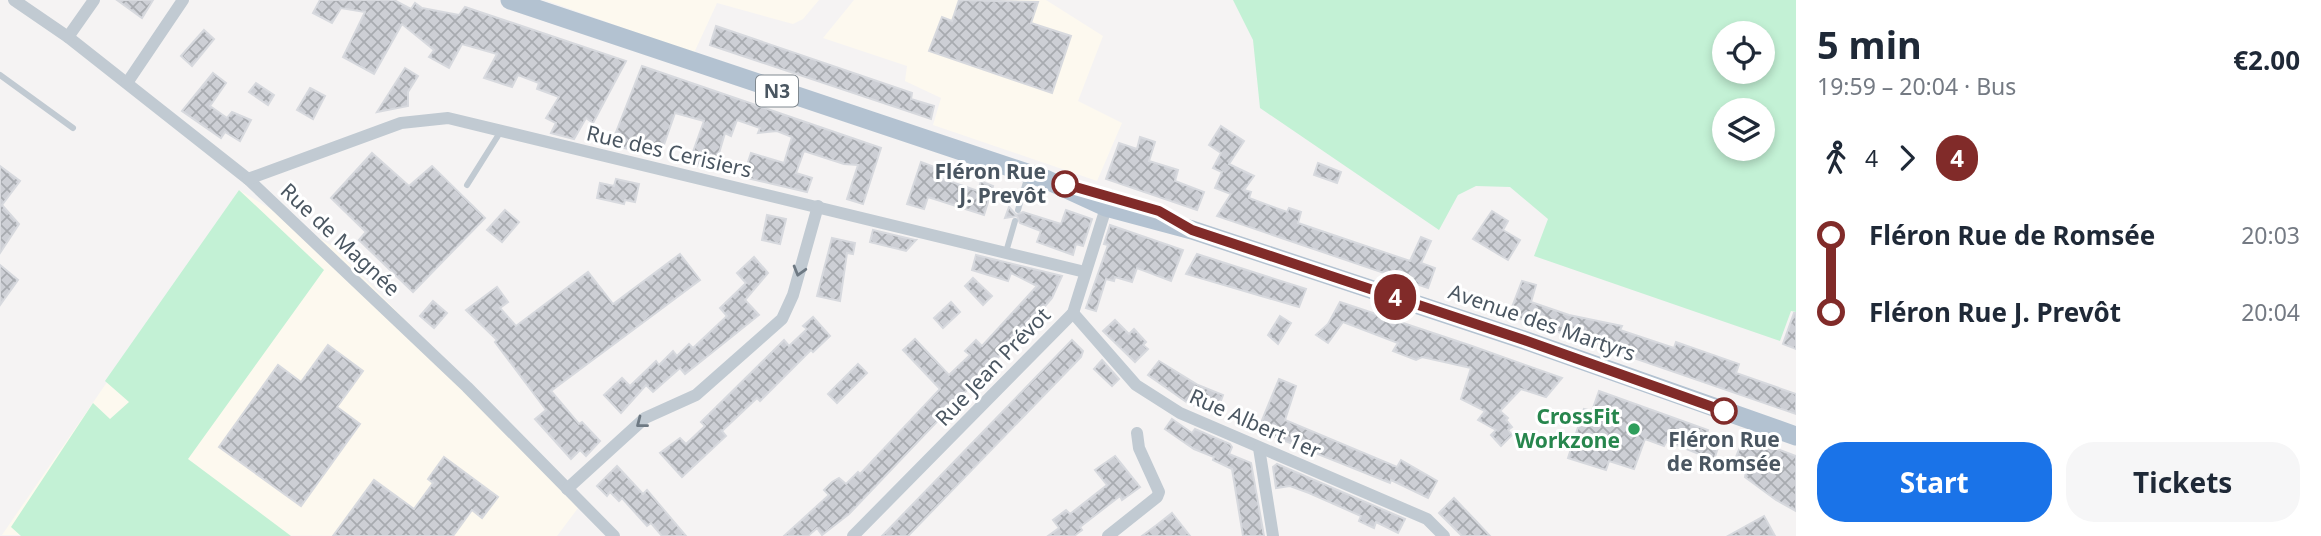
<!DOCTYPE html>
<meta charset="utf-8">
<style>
:root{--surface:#fff;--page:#f6f6f7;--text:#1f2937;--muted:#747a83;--accent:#1a73e8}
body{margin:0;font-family:"Noto Sans",sans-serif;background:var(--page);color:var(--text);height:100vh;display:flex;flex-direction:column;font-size:26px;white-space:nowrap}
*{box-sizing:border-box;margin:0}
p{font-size:23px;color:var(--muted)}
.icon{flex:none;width:38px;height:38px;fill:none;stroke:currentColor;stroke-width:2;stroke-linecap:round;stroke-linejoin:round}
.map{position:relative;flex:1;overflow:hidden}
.panel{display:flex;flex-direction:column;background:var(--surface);width:525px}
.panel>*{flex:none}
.badge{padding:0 14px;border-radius:23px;font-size:24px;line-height:46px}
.controls{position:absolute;left:1712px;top:21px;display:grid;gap:14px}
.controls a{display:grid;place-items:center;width:63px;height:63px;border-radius:50%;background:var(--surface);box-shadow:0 4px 10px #0003;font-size:35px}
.map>.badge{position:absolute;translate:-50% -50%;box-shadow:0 0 0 4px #fff}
.legs{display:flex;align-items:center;gap:10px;height:77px;padding:0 21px;font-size:23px}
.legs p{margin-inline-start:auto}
.overview{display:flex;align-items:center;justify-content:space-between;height:119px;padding:0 21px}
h1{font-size:38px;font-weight:700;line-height:52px}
.action{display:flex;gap:14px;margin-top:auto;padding:14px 21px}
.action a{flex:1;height:80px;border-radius:28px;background:var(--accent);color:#fff;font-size:28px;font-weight:700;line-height:80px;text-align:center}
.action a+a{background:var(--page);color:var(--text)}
ul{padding:0 21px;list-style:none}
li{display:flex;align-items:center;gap:24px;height:77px;font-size:26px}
li i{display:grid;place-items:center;width:10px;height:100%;margin:0 9px;background:currentColor}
li i::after{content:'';width:18px;height:18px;margin:-9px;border:5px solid;border-radius:50%;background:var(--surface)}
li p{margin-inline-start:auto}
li:first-child i{background:linear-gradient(#0000 50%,currentColor 0)}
li:last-child i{background:linear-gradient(currentColor 50%,#0000 0)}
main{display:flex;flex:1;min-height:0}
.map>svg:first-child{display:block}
.commercial{fill:#fdf9ef}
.grass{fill:#c3f1d5;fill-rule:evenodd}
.building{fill:url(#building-cross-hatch);stroke:#d7d9de;stroke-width:2}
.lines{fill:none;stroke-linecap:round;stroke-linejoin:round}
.service{stroke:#c1cad2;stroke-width:6}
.minor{stroke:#c1cad2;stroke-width:12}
.primary{stroke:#b3c2d1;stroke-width:19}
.oneway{stroke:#6e7983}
.line-1-casing{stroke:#fff;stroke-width:16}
.line-1{stroke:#812b29;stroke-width:10}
.stop-1-dot{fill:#fff;stroke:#812b29;stroke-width:3.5}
.leisure-dot{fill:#2e9e5b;stroke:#fff;stroke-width:2.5}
.labels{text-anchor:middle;stroke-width:6;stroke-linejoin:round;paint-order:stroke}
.shield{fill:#fff;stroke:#808990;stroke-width:2}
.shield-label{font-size:19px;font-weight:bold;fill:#4a5661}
.street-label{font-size:21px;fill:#4a5661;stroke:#fff}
.stop-label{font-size:21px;font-weight:bold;fill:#4a5661;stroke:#fff;text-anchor:end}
.leisure-label{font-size:21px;font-weight:bold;fill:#27864d;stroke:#fff;text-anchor:end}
</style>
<main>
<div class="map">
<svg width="1796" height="536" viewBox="0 0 1796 536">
<defs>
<pattern id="building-cross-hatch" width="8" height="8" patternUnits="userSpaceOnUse" patternTransform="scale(1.75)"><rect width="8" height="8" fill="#cdcfd5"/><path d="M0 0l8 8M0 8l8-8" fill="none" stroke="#a8abb0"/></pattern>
</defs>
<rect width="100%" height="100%" fill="#f5f3f3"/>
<g class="commercial">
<path d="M545,0H819L803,19L793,24L717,3L694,53Z"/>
<path d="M854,0H1046L1103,36L1078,101L1122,123L1097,181L933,125L941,98L905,81L907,66L823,38Z"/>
<path d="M239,190L332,246L584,500L557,536L2,535Z"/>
</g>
<g class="grass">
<path d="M1233,0H1796V312L1791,311L1780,341L1534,256L1548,219L1510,187L1476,186L1458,195L1439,230L1260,108L1253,40ZM1724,33H1762V72H1724ZM1724,110H1762V149H1724Z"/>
<path d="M239,190L324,270L188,459L291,536H21L11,527L93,403L110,419L129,402L105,381Z"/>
</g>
<g class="building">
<path d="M117,0H153L142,18Z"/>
<path d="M320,0H394L411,9L415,3L422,8L459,15L465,7L626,61L593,123L586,118L574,139L551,133L556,123L546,118L559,97L537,89L539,83L518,75L512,87L484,78L497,54L462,44L449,68L429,57L434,50L402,24L374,74L343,57L365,12L341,8L332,23L313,13Z"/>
<path d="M959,0L1038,2L1031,23L1071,36L1052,93L929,51L942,17L952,21Z"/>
<path d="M716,26L912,93L911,99L934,106L931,119L710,45Z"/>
<path d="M204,30L214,39L192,66L181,56Z"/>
<path d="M642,66L881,148L863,204L847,199L858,165L844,164L804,151L796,173L812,178L807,192L743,177L751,153L784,163L792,137L777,131L758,133L760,128L737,120L731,136L725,133L714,170L689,163L704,121L675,113L660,156L611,145Z"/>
<path d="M405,68L418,76L408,92V106L377,112Z"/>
<path d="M213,73L226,83L210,106L227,118L232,112L251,120L240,141L225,132L221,138L182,111Z"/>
<path d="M256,83L274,95L268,105L249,92Z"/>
<path d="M310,88L325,96L313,119L297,110Z"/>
<path d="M1221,126L1244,141L1229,164L1254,176L1244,190L1251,192L1249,198L1287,212L1289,208L1301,212L1298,223L1410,261L1421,237L1431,241L1421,263L1435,268L1428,288L1217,216L1231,194L1215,188L1222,172L1213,168L1221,153L1209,145Z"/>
<path d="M1140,137L1155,142L1149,161L1178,170L1175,181L1204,192L1197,210L1106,179L1119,143L1137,149Z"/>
<path d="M372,153L409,186L432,166L485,218L413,292L359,240L366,232L331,198Z"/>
<path d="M921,162L937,168L934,176L978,191L981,181L993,186L984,215L928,197L924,209L907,204Z"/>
<path d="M1318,163L1341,172L1337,183L1314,175Z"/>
<path d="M0,166L20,181L2,205L19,224L0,253Z"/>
<path d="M616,179L639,184L635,202L625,200L624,204L597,198L600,183L614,186Z"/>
<path d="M1009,207L1016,215L1023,212L1061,224L1066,210L1092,219L1083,246L1076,244L1073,255L1037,242L1041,231L1020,223L1017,216L1005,218Z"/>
<path d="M505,210L519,222L502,242L487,230Z"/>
<path d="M1492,211L1508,221L1503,230L1520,240L1508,260L1473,239Z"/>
<path d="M767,215L786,219L780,244L762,240Z"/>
<path d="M1110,225L1183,250L1171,281L1137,268L1132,282L1115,277L1114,281L1106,279L1096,311L1086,308L1108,245L1104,244Z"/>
<path d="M873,230L915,240H916L906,251L870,242Z"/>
<path d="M832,238L855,243L853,254L847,253L840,301L817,296Z"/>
<path d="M680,254L700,280L551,391L579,424L582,422L600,441L586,456L580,450L571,459L535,419L546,410L495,342L497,340L466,310L497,287L508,302L500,308L516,326L588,272L613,304Z"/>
<path d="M1197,254L1306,289L1299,307L1186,274Z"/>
<path d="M976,255L1062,276L1052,298L1028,326L849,514L822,535L817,528L808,536H784L829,495L824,490L832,482L839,478L846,484L858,472L860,474L940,389L903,350L915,339L949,375L970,355L965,351L976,340L982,346L1037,286L1011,273L1008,281L972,270Z"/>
<path d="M754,257L768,273L745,300L759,315L685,374L680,368L653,392L646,385L621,413L604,395L622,378L630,386L656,361L659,365L673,351L677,356L689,344L693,348L727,316L720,308L746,283L737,273Z"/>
<path d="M0,265L18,280L0,305Z"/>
<path d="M973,278L992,296L983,305L965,286Z"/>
<path d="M1522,281L1536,285L1531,302L1569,315L1622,326L1620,330L1674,348L1676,342L1739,364L1736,373L1796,394V414L1509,315Z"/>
<path d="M433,301L447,313L434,328L420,316Z"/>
<path d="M951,302L960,312L943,328L934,318Z"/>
<path d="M1340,302L1472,346L1562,378L1546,397L1521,389L1500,411L1508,418L1506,420L1512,427L1508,430L1512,435L1501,446L1491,435L1496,430L1478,420L1485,411L1461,399L1471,368L1422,357L1416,360L1393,351L1398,343L1343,322L1328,343L1316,335L1328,324Z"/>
<path d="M1794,313H1796V349L1783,344Z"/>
<path d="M1280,316L1291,323L1278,344L1268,335Z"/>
<path d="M813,317L830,336L813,352L811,350L760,401L757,398L722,431L726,436L682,477L660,453L680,438L686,444L705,426L701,422L767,357L784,340L789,346L807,329L803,326Z"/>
<path d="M1115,320L1129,334L1134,329L1146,342L1143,345L1148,349L1135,362L1103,331Z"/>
<path d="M1072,340L1083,351L1081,357L908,536H882Z"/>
<path d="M328,345L363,371L337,407L360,424L301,506L219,447L278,365L301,382Z"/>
<path d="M1102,360L1119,379L1112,386L1094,369Z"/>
<path d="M1159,361L1198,385L1223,395L1216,414L1188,403L1148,375Z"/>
<path d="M858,364L867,373L837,403L828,394Z"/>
<path d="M1279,379L1296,386L1285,420L1397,467L1401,460L1437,481L1428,498L1391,480L1390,483L1258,430Z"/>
<path d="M1599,391L1708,430L1707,433L1721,438L1714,460L1679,446L1666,442L1664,446L1645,439L1634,469L1609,461L1606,470L1568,458L1584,409L1592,411Z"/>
<path d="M1172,419L1192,433L1195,429L1230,444L1232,447L1229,454L1251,463L1264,536H1243L1232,469L1213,460L1214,457L1194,449L1165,429Z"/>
<path d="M1744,437L1796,456V511L1776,500L1745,477L1748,461L1736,457Z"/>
<path d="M1115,456L1140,487L1122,500L1120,496L1080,527L1082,530L1074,536H1048L1059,528L1053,520L1066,510L1070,514L1107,485L1095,470Z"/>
<path d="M444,457L498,497L482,518L472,510L453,536H333L374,480L414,509L433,483L428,479Z"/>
<path d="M1277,464L1405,519L1398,533L1376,522L1374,528L1359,521L1361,516L1309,493L1290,486L1276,488L1273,467Z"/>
<path d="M617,466L643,494L647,490L686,536H662L651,523L647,526L622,498L619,501L610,492L607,496L597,486Z"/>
<path d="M1454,498L1475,520L1490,536H1462L1439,513Z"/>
<path d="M1172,513L1190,536H1142L1158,524Z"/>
<path d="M1764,516L1775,536H1728Z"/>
</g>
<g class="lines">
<g class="service">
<path d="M0,75L73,128"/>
<path d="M467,185L501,131"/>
<path d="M1018,210L1028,175"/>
<path d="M1006,252L1015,221"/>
</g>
<g class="minor">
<path d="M14,0L68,37L248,179L467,387L614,536"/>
<path d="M68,37L94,0"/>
<path d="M127,83L183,0"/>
<path d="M248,179L401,123L448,118L1085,272"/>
<path d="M1073,313L1136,385L1180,413L1427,519L1444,536"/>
<path d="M1259,448L1273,536"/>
<path d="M567,489L645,418L696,395L782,319L793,295L818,206"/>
<path d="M853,536L1073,313L1110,195"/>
<path d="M1108,536L1157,497L1159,492L1139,448L1137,433"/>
</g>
<path class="primary" d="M510,0L1045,179L1106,207L1192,230L1524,340L1796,436"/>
</g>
<defs><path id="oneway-chevron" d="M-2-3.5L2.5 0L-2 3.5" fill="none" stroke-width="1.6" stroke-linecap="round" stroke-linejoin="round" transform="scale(1.75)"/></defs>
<g class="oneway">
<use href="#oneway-chevron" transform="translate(799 271) rotate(106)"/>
<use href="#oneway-chevron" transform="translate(641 423) rotate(142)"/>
</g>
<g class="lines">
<g class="line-1-casing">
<path id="line-1" d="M1065,184L1159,211L1192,230L1524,340L1724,411"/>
</g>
<use href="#line-1" class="line-1"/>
</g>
<g class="stop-1-dot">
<circle cx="1065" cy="184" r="12"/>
<circle cx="1724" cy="411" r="12"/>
</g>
<circle class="leisure-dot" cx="1634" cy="429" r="7"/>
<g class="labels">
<rect class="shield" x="756" y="75.5" width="42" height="31" rx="5"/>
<g class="shield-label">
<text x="777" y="98">N3</text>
</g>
<g class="street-label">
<text transform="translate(669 152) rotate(13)" y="7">Rue des Cerisiers</text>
<text transform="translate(340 240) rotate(43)" y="7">Rue de Magnée</text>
<text transform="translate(1542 323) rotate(19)" y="7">Avenue des Martyrs</text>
<text transform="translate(993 367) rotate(-46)" y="7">Rue Jean Prévot</text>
<text transform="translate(1255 424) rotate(24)" y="7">Rue Albert 1er</text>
</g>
<g class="stop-label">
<text x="1046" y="179">Fléron Rue<tspan x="1046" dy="24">J. Prevôt</tspan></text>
<text x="1724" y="447" text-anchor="middle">Fléron Rue<tspan x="1724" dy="24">de Romsée</tspan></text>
</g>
<g class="leisure-label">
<text x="1620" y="424">CrossFit<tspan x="1620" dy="24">Workzone</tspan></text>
</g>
</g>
</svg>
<div class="controls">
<a><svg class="icon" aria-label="locate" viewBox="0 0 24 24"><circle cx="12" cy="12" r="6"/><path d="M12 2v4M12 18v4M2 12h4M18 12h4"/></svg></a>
<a><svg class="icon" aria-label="layers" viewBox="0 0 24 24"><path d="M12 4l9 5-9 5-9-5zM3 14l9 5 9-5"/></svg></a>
</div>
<b class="badge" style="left:1395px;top:297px;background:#812b29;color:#fff">4</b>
</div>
<section class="panel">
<div class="overview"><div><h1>5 min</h1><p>19:59 – 20:04 · Bus</p></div><b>€2.00</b></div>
<div class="legs"><svg class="icon" aria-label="walk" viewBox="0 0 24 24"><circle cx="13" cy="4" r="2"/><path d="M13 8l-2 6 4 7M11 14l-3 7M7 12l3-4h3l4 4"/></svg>4<svg class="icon" aria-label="forward" viewBox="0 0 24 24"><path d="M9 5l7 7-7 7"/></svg><b class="badge" style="background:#812b29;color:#fff">4</b></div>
<ul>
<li><i style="color:#812b29"></i><b>Fléron Rue de Romsée</b><p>20:03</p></li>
<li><i style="color:#812b29"></i><b>Fléron Rue J. Prevôt</b><p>20:04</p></li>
</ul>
<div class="action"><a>Start</a><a>Tickets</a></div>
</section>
</main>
